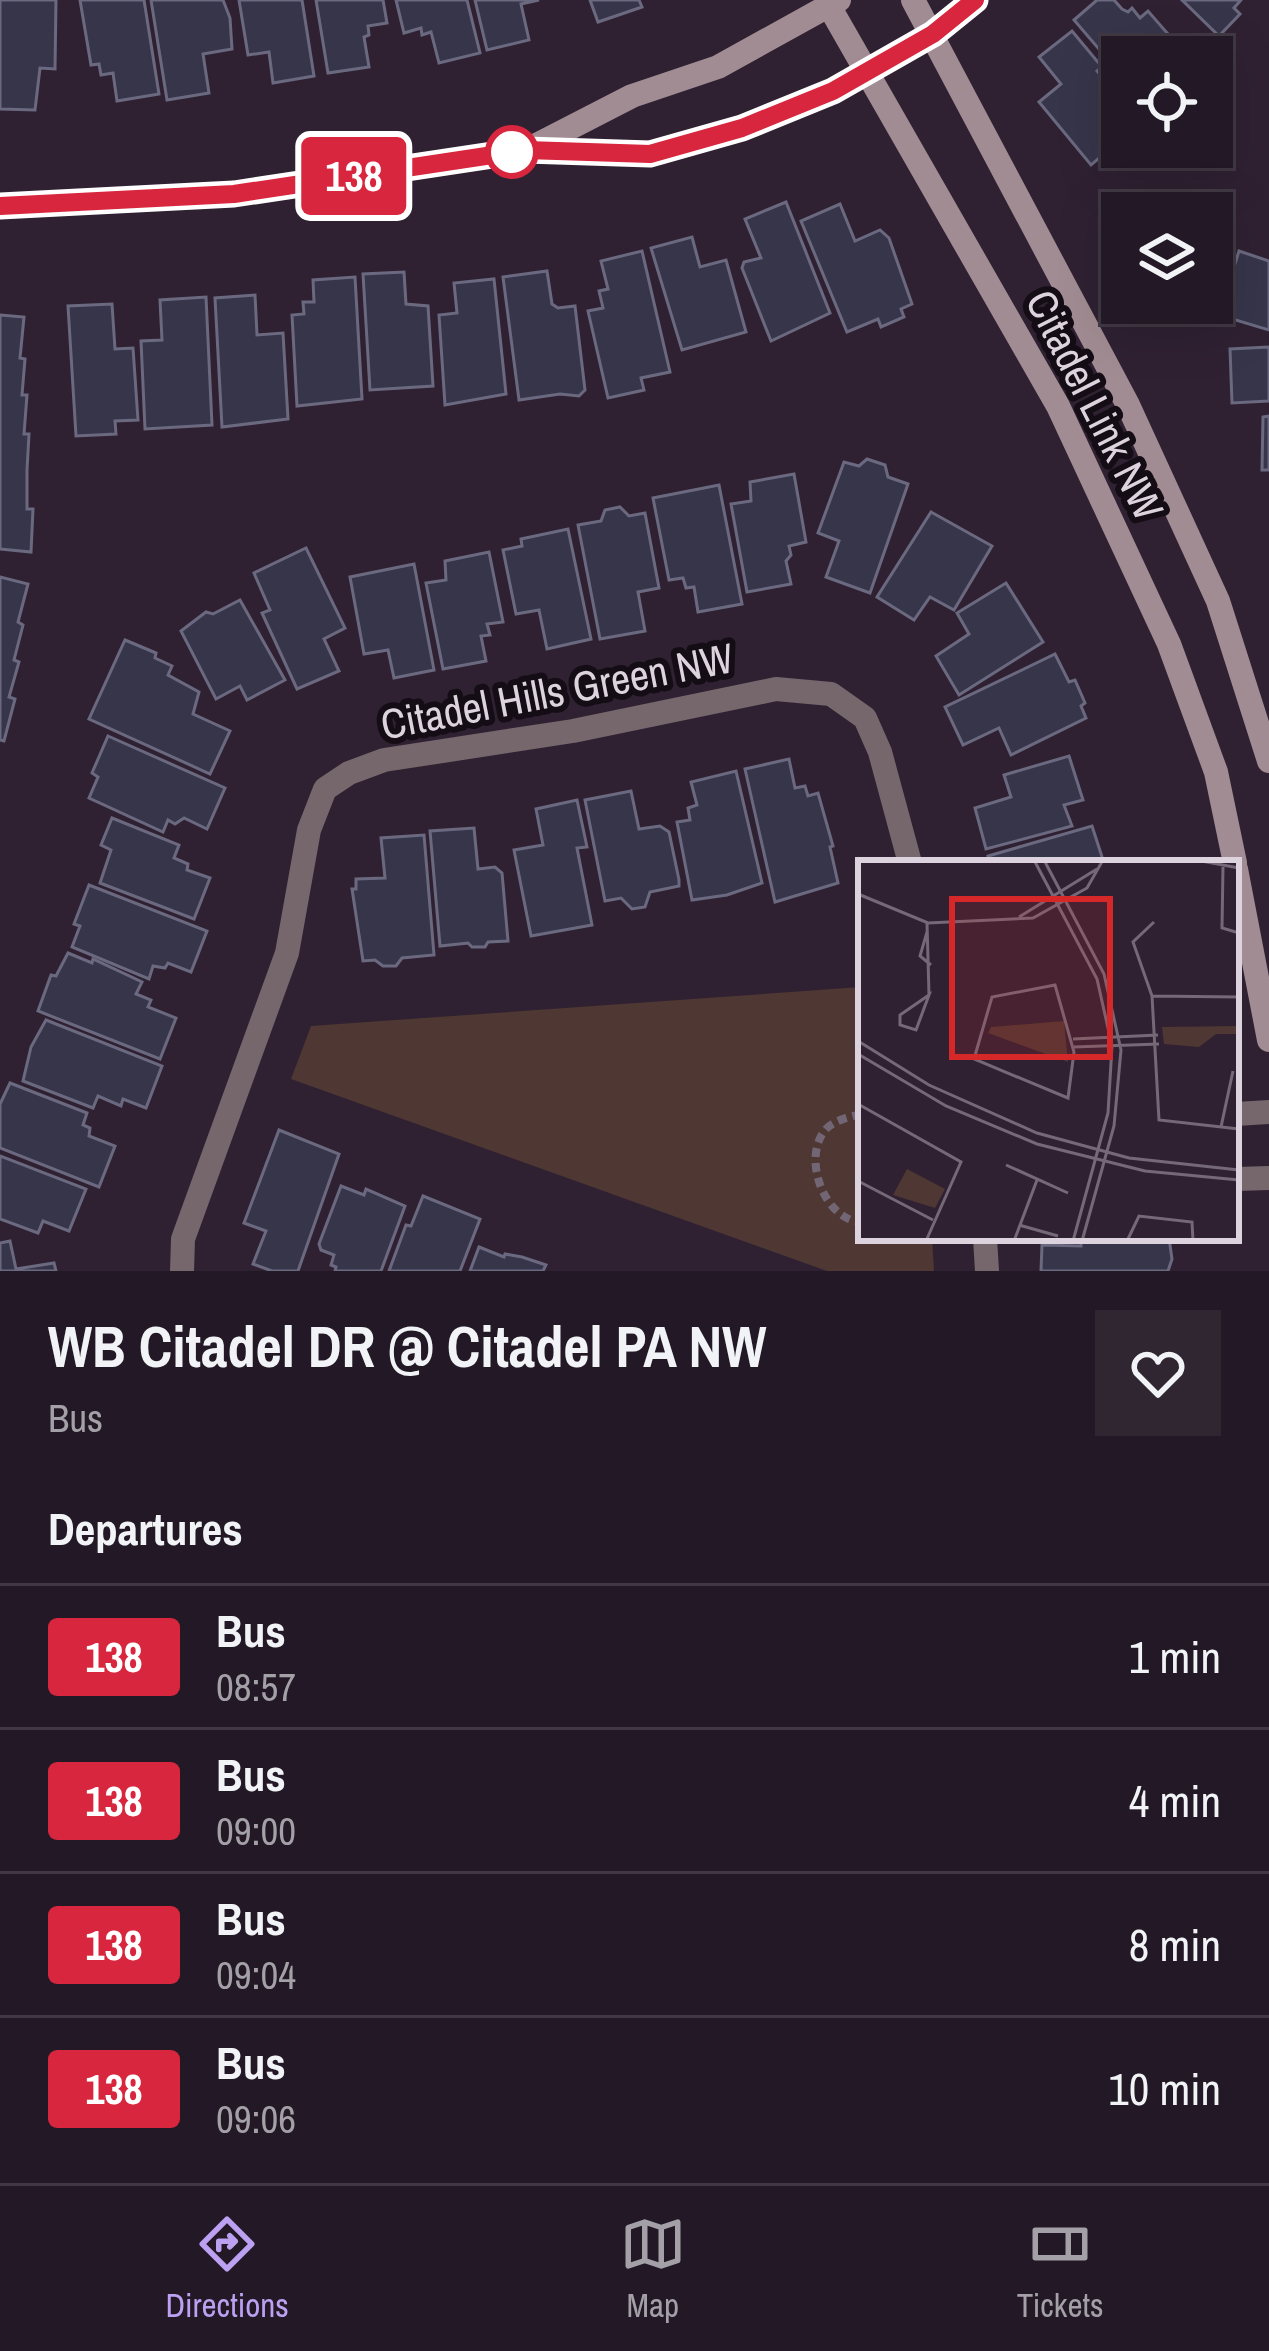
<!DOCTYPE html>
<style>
:root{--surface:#231926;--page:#2f2632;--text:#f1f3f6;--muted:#a3a0a7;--line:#403843;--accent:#bca0f2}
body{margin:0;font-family:"Archivo Narrow",sans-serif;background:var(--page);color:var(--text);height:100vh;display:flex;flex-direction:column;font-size:45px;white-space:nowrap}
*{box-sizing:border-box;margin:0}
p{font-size:39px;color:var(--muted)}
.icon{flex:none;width:66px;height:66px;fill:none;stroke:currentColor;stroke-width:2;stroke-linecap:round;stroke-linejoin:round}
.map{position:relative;height:1271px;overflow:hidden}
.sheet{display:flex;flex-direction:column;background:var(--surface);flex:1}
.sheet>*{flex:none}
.badge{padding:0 24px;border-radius:9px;font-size:42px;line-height:78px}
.fabs{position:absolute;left:1101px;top:36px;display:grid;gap:24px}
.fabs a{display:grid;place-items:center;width:132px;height:132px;border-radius:0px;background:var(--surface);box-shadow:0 12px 48px #0002,0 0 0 3px var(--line);font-size:60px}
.map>.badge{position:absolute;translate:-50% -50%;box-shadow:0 0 0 6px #fff}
h2{padding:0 48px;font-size:45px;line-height:108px}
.round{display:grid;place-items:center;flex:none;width:126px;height:126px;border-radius:0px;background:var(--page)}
.overview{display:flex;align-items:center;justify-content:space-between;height:204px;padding:0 48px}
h1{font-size:57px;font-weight:800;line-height:90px}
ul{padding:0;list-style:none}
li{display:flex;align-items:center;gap:36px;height:144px;padding:0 48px;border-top:3px solid var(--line)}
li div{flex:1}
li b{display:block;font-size:45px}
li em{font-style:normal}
li .badge{min-width:132px;font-weight:700;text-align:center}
.menu{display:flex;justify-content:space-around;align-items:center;height:168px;border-top:3px solid var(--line);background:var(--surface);font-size:33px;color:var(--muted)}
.menu a{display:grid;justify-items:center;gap:6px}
.menu .selected{color:var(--accent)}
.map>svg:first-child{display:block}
.green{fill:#4f3733}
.building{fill:#36354a;stroke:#6a6980;stroke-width:3}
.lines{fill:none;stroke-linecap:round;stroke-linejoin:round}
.path{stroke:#726675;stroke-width:8;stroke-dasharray:9 6;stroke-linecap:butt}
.street{stroke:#76676c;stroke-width:24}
.secondary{stroke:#a28c93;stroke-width:24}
.line-casing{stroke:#fff;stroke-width:27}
.line{stroke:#d7263d;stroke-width:18}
.stop-dot{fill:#fff;stroke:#d7263d;stroke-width:6}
.labels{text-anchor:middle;stroke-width:12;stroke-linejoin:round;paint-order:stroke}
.street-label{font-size:42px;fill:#ddd3de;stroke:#140d15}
.inset-road{fill:none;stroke:#756877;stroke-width:3}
.view{fill:#d62828;fill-opacity:0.15;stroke:#d62828;stroke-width:6}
.inset-edge{fill:none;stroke:#ddd3de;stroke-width:6}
</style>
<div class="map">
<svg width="1269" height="1271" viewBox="0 0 1269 1271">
<rect width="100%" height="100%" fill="#2f2132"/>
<path class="green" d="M861,987V1238H932L934,1271H827L291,1079L311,1026Z"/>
<g class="building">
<path d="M0,0H56L55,69L40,68L35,110L0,109Z"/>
<path d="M80,0H144L159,94L117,101L113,73L101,75L99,64L91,65Z"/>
<path d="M151,0H223L230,18L232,49L203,54L209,93L167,100Z"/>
<path d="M239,0H302L314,76L273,83L269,52L248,55Z"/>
<path d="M316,0H383L387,23L368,26L369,35L364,37L369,67L328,73Z"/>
<path d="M396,0H467L480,53L439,63L431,32L422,35L421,28L404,33Z"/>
<path d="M475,0H539L521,4L529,40L487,50Z"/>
<path d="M590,0H639L642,7L598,22Z"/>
<path d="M1097,0H1114L1122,9L1128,12L1132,8L1140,18L1148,11L1188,57H1122V76L1074,20Z"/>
<path d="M1182,0H1241L1234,8L1240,14L1219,36Z"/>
<path d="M1072,31L1102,67L1097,71L1122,101V139L1091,165L1039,102L1061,84L1039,57Z"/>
<path d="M786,202L830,313L771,341L742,268L744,262L761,258L745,219Z"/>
<path d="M840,204L855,241L880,230L889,238L912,304L901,309L904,317L881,327L878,319L847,332L801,221Z"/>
<path d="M692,237L700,267L726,260L746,332L682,350L651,248Z"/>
<path d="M642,251L670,372L641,378L644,390L608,398L588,311L603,308L599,291L608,289L601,261Z"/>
<path d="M1239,251L1269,261V330L1219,315Z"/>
<path d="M547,271L552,304L558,308L575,306L585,390L579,396L560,394L519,400L503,277Z"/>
<path d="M404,272L406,304L428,306L433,386L370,390L363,274Z"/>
<path d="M355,277L362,399L297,406L292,315L304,314L303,302H314L313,280Z"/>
<path d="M494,279L506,394L445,405L439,315L457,313L454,283Z"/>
<path d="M255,295L257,335L283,333L288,419L222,427L215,298Z"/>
<path d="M206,297L212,425L145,429L141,341L162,340L160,300Z"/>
<path d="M112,304L115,349L133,348L138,420L115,421L116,434L76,436L68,306Z"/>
<path d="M0,315L24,317L20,358L25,359L22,395H27L24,434H29L27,470V509H33L31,552L0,549Z"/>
<path d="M1269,347V401L1232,403L1230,349Z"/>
<path d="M1269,416V470H1262L1263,417Z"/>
<path d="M867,459L885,465L888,477L908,484L870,593L826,577L839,541L818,533L844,462L859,466Z"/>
<path d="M794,474L806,542L789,546L791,555L786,561L791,584L747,592L731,504L751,501L750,482Z"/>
<path d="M719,485L742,604L698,612L694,587L686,588L683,578L669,580L653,498Z"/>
<path d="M620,507L629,516L645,513L659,588L638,592L645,631L600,639L578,525L601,521L605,510Z"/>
<path d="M931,512L992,546L954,610L930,597L914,620L877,597Z"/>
<path d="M568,529L591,639L547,649L539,610L516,614L503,550L522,546L521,539Z"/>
<path d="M306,548L345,628L324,639L339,671L297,689L262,613L270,610L254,573Z"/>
<path d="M489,552L503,622L487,624L490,635L481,636L486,661L443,669L426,583L446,580L445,561Z"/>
<path d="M414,564L434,670L394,678L388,650L364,654L350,577Z"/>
<path d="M0,577L28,584L18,622L23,625L14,660L19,662L9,697L15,699L4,741L0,740Z"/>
<path d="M1006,583L1043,642L959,695L936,656L969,634L957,613Z"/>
<path d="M240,600L285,680L247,700L240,686L216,699L181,631L206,612L213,614Z"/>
<path d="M125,640L156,653L155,658L172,666L168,675L199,692L193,714L230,731L210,774L89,719Z"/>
<path d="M1055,654L1069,682L1075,680L1085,703L1081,706L1086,718L1011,755L999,728L963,745L945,707Z"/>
<path d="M108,736L225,788L207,829L184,818L175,824L168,820L163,832L89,798L98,777L92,773Z"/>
<path d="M1069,756L1083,800L1064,805L1072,826L986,849L975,808L1011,797L1004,775Z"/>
<path d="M789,759L795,788L805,786L808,796L818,793L833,846L830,847L838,883L775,902L745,769Z"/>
<path d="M736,771L762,883L727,895L692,900L677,822L690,820L688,808L697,805L691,782Z"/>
<path d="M631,791L639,829L660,826L669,832L679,880V886L650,892L645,907L632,909L621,898L605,901L585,800Z"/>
<path d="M577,800L587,847L577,848L592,925L531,936L514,850L543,845L536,809Z"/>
<path d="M112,818L179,845L174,858L188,864L187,870L210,878L194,919L100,883L111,850L101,845Z"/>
<path d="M1092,826L1104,863H990L988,856Z"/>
<path d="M474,828L478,869L495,867L502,873L508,941L488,942L485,947H472L468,943L440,946L430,831Z"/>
<path d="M424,835L434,955L402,958L396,966H383L375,960L363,961L352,889H356V879L385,878L381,838Z"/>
<path d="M89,885L207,931L191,972L168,963L165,968L153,966L149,979L72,947L80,926L74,924Z"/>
<path d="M68,953L92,963L93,959L142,982L136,994L151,1000L148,1007L176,1018L160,1059L38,1011L51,975L56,976Z"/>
<path d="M46,1020L162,1066L146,1108L123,1099L121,1106L98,1096L93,1108L23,1081L31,1047Z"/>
<path d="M10,1083L87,1113L83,1125L90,1128L89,1136L115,1146L99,1187L0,1148V1104Z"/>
<path d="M279,1130L339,1154L298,1271H272L253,1264L266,1231L244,1223Z"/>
<path d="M0,1156L86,1189L69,1231L43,1221L38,1233L0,1219Z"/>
<path d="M341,1186L364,1195L366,1189L405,1206L381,1271H335L336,1267L331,1265L334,1255L321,1250L319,1244Z"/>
<path d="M423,1196L480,1219L460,1271H389L406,1225L411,1226Z"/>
<path d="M1081,1238H1169L1172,1259L1168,1271H1041L1042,1245L1081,1246Z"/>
<path d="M10,1241L16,1269L54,1263L56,1271H0V1243Z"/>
<path d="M479,1247L504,1257L505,1254L522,1257L546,1265L543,1271H470Z"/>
</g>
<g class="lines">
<path class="path" d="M861,1114C849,1117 835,1120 826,1129C801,1157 824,1220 861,1222"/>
<g class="street">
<path d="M1236,1114L1269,1112"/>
<path d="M1236,1179L1269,1178"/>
<path d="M985,1238L987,1271"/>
<path d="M182,1271L183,1239L287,953L309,830L325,789L349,773L384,760L573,731L776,689L831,694L865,718L880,752L910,863"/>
</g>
<g class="secondary">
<path d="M913,0L1128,405L1218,601L1269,761"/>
<path d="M829,6L1058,406L1169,644L1216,772L1235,863"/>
<path d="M529,149L632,96L718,67L839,0"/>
<path d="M0,206L234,194L526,150L650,154L741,128L833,91L933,35L975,0"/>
<path d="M1236,869L1269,1040"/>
</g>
</g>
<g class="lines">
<g class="line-casing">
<path id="line" d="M0,206L234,194L526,150L650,154L742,128L833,91L933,34L975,0"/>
</g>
<use href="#line" class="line"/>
</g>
<circle class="stop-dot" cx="512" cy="152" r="24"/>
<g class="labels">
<g class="street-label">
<text transform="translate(1095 405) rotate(63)" y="15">Citadel Link NW</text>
<text transform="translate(557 691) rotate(-11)" y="15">Citadel Hills Green NW</text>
</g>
</g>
<g transform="translate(858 860)">
<rect width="381" height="381" fill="#2f2132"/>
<path d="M206,161L210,202L130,173L133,167ZM381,166V174H358L341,187L306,184L304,167ZM49,309L87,329L77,348L35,335Z" fill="#4f3733"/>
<path class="inset-road" d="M176,0L239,119L254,186L250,253L215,381M186,0L246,114L263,190L256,266L224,381M338,0L381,8M365,7L364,68L381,73M0,34L70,63L175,58L229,28L245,0M161,57L239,9M69,63L71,135M0,70V111M69,72L62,96L73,105M197,125L216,192L210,238L116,199L134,137ZM71,135L58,170L42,165V155ZM294,136L275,82L296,62M381,137L294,136L301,260L381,269M215,179L300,175M0,181L71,225L179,273L271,298L381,310M216,187L301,184M0,194L88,246L179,284L287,311L381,320M0,244L103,302L68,381M363,267L375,211M148,305L210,333M0,321L75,360M161,365L200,376M156,381L179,320M269,381L281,356L334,362L335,381"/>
<path class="view" d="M94,39H252V197H94Z"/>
<rect width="381" height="381" class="inset-edge"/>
</g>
</svg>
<div class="fabs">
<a><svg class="icon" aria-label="locate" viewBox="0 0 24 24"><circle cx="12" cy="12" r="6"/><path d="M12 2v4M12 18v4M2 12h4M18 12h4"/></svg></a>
<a><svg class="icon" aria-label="layers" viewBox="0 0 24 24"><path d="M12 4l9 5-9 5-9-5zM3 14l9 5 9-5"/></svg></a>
</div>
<b class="badge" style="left:354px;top:176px;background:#d7263d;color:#fff">138</b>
</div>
<section class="sheet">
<div class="overview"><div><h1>WB Citadel DR @ Citadel PA NW</h1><p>Bus</p></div><a class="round"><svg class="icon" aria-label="heart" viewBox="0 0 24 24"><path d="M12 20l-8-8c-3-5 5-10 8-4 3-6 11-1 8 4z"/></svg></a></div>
<h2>Departures</h2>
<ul>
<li><span class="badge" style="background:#d7263d;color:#fff">138</span><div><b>Bus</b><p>08:57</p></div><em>1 min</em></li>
<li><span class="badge" style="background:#d7263d;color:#fff">138</span><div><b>Bus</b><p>09:00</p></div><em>4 min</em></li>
<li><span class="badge" style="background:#d7263d;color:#fff">138</span><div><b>Bus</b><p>09:04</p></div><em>8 min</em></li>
<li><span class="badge" style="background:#d7263d;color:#fff">138</span><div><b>Bus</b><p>09:06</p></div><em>10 min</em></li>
</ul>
</section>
<nav class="menu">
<a class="selected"><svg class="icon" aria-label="directions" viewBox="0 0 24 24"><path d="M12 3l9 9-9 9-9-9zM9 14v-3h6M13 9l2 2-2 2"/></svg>Directions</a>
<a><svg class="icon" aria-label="map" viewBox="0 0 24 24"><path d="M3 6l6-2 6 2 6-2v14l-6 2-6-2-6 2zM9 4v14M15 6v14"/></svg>Map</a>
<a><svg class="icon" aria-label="tickets" viewBox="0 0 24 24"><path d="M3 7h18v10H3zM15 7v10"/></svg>Tickets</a>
</nav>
